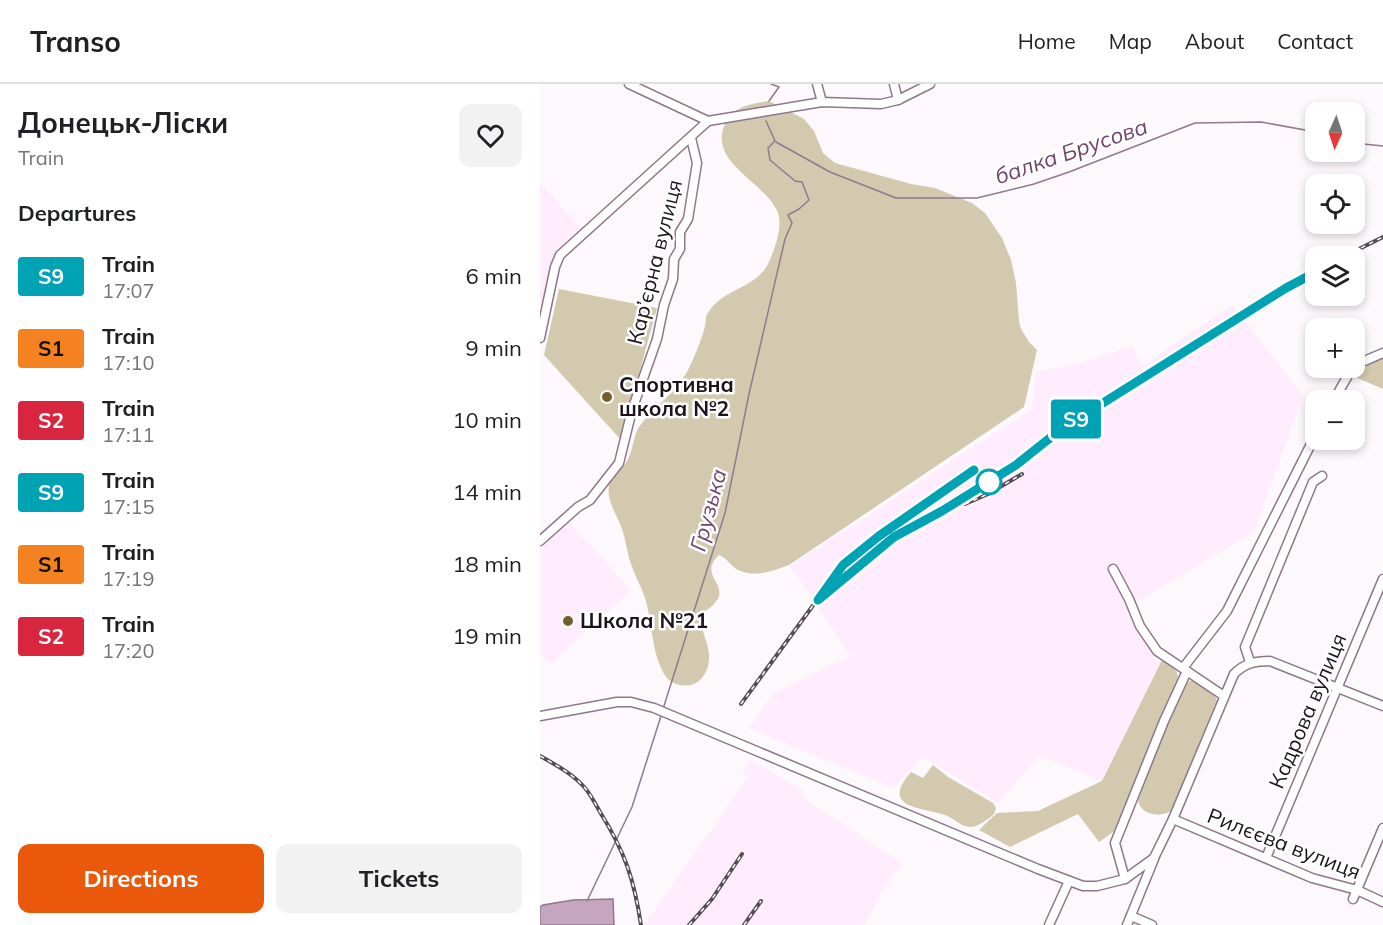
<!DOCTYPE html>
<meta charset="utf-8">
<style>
:root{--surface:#fff;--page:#f2f2f2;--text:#202124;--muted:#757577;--line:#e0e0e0;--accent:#ea580c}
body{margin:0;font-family:Mulish,sans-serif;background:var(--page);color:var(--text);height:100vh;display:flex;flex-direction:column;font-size:22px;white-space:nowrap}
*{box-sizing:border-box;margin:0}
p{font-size:20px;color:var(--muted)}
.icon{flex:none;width:33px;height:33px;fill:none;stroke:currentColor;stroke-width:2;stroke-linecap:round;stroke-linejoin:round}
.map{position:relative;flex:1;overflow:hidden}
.drawer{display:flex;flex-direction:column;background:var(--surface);width:540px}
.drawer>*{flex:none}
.badge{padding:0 12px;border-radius:4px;font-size:21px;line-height:39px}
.needle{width:39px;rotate:183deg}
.tools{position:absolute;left:765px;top:18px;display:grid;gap:12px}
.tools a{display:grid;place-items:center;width:60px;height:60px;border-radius:12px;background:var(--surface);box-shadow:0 3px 9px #0003;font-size:30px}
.map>.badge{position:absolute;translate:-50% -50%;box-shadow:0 0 0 3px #fff}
h2{padding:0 18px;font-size:22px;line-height:54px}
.round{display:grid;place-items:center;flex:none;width:63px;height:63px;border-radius:12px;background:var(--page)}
.headline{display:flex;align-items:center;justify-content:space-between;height:102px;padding:0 18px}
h1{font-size:28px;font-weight:700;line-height:45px}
.primary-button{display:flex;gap:12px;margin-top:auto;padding:12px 18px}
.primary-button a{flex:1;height:69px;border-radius:12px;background:var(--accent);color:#fff;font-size:24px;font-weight:700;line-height:69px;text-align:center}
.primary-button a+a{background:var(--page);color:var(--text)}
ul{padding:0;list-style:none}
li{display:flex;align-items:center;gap:18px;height:72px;padding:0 18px}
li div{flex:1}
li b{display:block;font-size:22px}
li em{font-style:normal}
li .badge{min-width:66px;font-weight:700;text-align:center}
header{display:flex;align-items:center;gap:36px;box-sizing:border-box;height:84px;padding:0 30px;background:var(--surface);border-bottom:2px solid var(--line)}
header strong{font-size:28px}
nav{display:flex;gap:33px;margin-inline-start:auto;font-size:21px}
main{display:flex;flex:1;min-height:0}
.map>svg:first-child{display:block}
.built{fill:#ffecfc}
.green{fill:#d2c9ae}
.water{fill:#c5a5c0;stroke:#92798e;stroke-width:1.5}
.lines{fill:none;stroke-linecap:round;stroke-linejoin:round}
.stream{stroke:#92798e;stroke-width:1.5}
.minor-casing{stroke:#8e778b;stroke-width:11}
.minor{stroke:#fff;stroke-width:8}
.rail-casing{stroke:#554d54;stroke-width:4}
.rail{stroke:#fff;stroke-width:1.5;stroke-dasharray:4.5;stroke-linecap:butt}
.line-casing{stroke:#fff;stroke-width:14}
.line{stroke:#00a3b4;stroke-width:9}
.poi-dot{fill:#72612f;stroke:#fff;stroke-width:2}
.stop-dot{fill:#fff;stroke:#00a3b4;stroke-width:3}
.labels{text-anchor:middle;stroke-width:5;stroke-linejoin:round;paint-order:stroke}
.street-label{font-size:21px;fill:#1c131b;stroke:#fff}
.poi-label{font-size:21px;font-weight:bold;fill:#1c131b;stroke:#fff;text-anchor:start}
.water-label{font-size:22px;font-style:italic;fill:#70446b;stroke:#fff}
</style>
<header>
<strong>Transo</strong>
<nav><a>Home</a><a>Map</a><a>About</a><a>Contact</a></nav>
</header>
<main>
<section class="drawer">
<div class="headline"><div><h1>Донецьк-Ліски</h1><p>Train</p></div><a class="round"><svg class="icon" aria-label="heart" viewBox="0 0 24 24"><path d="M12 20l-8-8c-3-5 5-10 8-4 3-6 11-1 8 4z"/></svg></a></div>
<h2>Departures</h2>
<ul>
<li><span class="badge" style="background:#00a3b4;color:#fff">S9</span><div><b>Train</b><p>17:07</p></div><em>6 min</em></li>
<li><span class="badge" style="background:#f58220;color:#111">S1</span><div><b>Train</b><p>17:10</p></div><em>9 min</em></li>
<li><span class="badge" style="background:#d7263d;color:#fff">S2</span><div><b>Train</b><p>17:11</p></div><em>10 min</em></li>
<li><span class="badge" style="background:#00a3b4;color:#fff">S9</span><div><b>Train</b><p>17:15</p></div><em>14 min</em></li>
<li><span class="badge" style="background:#f58220;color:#111">S1</span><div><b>Train</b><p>17:19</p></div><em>18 min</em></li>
<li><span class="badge" style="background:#d7263d;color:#fff">S2</span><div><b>Train</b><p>17:20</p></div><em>19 min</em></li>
</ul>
<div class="primary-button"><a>Directions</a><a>Tickets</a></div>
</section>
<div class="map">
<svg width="843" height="841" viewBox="0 0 843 841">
<rect width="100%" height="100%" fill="#fdf8fc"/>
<g class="built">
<path d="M0,98L40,143L15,168L0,228Z"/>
<path d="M692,221L763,311L714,448L588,523L619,581L562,697L498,672L459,719L382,673L353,704L209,644L234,609L310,572L250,482L492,325L496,288L540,279L592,262L602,282Z"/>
<path d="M29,438L91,506L10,580L0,569V465Z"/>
<path d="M210,676L263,706L262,713L362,779L337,815L335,823L323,841H104L208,693L202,689Z"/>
</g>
<g class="green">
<path d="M229,17L264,35L274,47L283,69L295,79L371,100L395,104L432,119L445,129L462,154L471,176L476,199L479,237L481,245L489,258L497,266L484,323L249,481C232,487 216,494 198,486C191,482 187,474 179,471C153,495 205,503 161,530C159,545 168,556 169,570C170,582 165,595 154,600C148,602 142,602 136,600C128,597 124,591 121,584C111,562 112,536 105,514C101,502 95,492 91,480C87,469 86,456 82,445C78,433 66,416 69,402C71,391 85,384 89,373C93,364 94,351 99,343C113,323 135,310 147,288C154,274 161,258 165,242C166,238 165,233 168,229C181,206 213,205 227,182C234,168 243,144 238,129C226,98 170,81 184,42C192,22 211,20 229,17Z"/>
<path d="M19,205L117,224L81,356L4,271Z"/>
<path d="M843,274V305L815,293L816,287Z"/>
<path d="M622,576C633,583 640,586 638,600L576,746L559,758L538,730L470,763L439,746L457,729L498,727L562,697Z"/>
<path d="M656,596L672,608L677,616L632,726C621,735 597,731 598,713L642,605L649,597Z"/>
<path d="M393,681L408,693L453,719L456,724L454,730C448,735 438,743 430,743C421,743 414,734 405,731C380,723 340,724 371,688L383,694Z"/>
</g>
<path class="water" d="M73,815L74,841H0V823L3,821L33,816Z"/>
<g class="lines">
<g class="stream">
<path d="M229,17L239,3L231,0"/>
<path d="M236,58L290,88L356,114H437L494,100L529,88L655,39L721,38L776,48"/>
<path d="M814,59L843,62"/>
<path d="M123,625L185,429L209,310L245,155L252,139L248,131L259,125L269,116L262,98L255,97L230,76L228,64L235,57L226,37"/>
<path d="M47,817L92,723L121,632"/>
</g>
<g class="minor-casing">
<g id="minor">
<path d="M89,0L168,37"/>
<path d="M277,0L282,18"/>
<path d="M354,0L358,16"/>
<path d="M168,37L282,18L341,20L358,16L390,0"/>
<path d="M0,254L15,183L20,171L168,37"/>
<path d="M814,283L822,278L843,269"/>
<path d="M794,316L811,286L814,284"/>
<path d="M0,457L38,423L50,416L79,379L92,326L117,255L124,221L133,195L134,175L140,165V148L148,135L157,79L151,54"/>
<path d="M573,485L589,515L600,542L617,567L684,612"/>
<path d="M710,578L705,563L773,398L782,392"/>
<path d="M643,584L687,527L776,350"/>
<path d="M0,632L77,618H91L114,624L498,785L543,802H557L585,795L614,774L633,735L694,590C705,579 715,577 730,577L843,622"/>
<path d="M633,735L772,794L817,806L843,818"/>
<path d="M726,774L843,495"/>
<path d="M585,795L575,759L624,637L647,587"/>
<path d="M813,815L843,744"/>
<path d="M591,832L612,841"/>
<path d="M509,841L529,797"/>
<path d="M587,841L614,775"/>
</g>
</g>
<use href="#minor" class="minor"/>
<g class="rail-casing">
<g id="rail">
<path d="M805,172L843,153"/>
<path d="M425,420L448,410L482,390"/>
<path d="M290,499C323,454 387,418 434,386"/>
<path d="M201,620L277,516L354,453L402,427L475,381L520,346L746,204L776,188"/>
<path d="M0,672C16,681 33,690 45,704C51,711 56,721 60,728C85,768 94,795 101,841"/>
<path d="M149,841L172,815L202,770"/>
<path d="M204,841L221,817"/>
</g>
</g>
<use href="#rail" class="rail"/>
</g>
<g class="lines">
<g class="line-casing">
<path id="line" d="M434,386L339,452L303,481L278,516L354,453L402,427L476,381L520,346L746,204L776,188"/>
</g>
<use href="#line" class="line"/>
</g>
<g class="poi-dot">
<circle cx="67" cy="313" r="6"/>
<circle cx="28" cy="537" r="6"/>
</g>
<circle class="stop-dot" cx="449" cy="398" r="12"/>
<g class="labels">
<g class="street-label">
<text transform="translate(115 178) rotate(-76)" y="7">Кар’єрна вулиця</text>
<text transform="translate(768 627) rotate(-67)" y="7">Кадрова вулиця</text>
<text transform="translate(744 760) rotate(21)" y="7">Рилєєва вулиця</text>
</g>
<g class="poi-label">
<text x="79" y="308">Спортивна<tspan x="79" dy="24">школа №2</tspan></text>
<text x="40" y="544">Школа №21</text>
</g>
<g class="water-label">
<text transform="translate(531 67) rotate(-19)" y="8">балка Брусова</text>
<text transform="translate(168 426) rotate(-75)" y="8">Грузька</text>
</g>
</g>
</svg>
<div class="tools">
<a><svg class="needle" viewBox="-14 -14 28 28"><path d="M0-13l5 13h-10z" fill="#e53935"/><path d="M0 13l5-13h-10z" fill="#757577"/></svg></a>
<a><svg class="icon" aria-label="locate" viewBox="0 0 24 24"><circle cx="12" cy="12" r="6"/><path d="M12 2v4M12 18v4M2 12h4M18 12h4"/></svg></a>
<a><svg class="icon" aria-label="layers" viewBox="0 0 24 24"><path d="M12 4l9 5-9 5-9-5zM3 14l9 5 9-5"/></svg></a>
<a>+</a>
<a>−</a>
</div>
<b class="badge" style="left:536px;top:335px;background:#00a3b4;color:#fff">S9</b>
</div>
</main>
